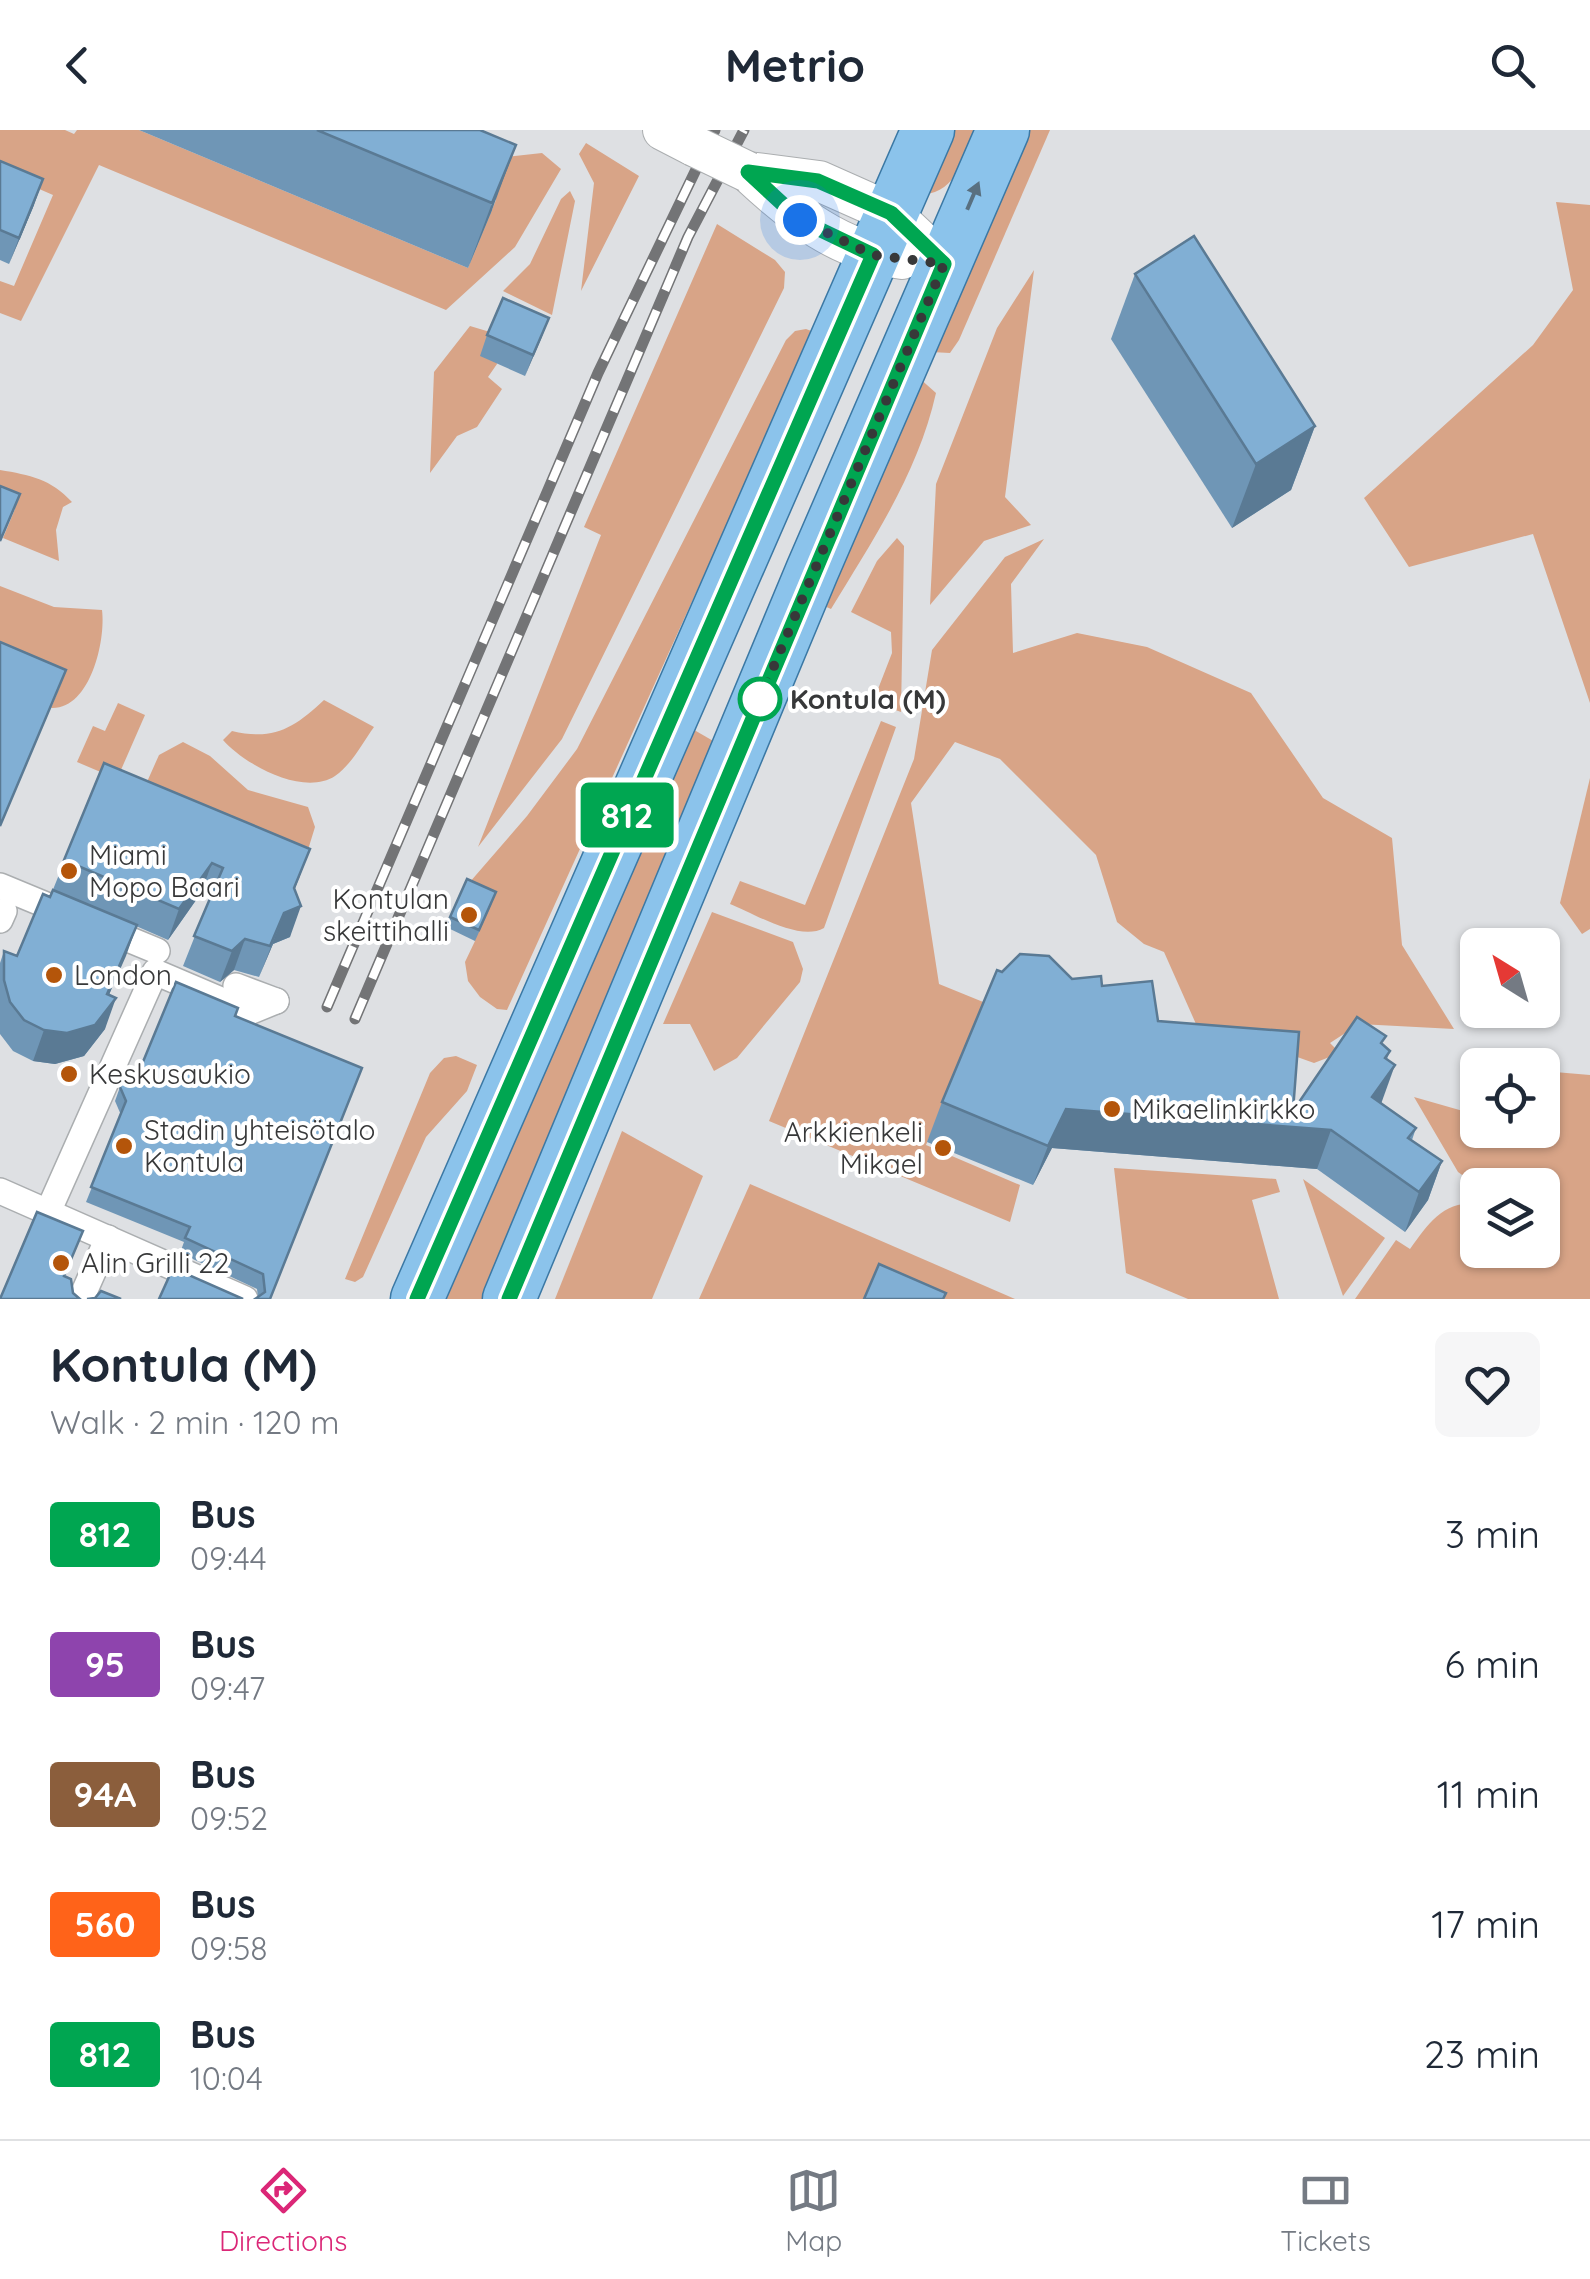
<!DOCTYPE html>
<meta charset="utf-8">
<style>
:root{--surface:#fff;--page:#f6f6f7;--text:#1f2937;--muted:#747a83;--line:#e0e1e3;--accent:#db2777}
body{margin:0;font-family:Quicksand,sans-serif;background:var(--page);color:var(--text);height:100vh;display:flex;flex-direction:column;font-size:38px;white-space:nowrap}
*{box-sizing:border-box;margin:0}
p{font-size:32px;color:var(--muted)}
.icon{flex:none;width:55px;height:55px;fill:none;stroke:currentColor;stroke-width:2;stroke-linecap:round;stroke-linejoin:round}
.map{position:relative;height:1169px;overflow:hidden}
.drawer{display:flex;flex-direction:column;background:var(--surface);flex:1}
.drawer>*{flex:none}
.badge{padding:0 20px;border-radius:8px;font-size:35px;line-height:65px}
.needle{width:65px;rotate:323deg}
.fabs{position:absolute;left:1460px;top:798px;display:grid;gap:20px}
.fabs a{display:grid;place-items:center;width:100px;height:100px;border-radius:15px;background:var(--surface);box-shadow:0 2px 8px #0004;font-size:50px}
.you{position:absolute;width:50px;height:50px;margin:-25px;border:8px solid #fff;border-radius:50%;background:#1a73e8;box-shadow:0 0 0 15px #1a73e833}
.map>.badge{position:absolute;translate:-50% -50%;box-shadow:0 0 0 5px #fff}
.round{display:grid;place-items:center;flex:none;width:105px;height:105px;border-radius:15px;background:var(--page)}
.head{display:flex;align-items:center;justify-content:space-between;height:170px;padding:0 50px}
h1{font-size:48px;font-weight:700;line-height:75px}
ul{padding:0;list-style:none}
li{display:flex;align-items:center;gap:30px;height:130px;padding:0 50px}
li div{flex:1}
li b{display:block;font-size:38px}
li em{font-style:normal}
li .badge{min-width:110px;font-weight:700;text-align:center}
header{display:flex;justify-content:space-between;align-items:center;height:130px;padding:0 50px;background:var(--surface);font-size:45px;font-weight:700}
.tabs{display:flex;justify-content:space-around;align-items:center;height:140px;border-top:2px solid var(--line);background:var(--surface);font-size:28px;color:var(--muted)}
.tabs a{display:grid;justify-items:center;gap:5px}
.tabs .selected{color:var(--accent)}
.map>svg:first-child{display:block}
.green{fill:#d8a487}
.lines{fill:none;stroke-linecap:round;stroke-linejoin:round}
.pedestrian-casing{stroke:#abaeb0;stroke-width:28}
.tertiary-casing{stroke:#abaeb0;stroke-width:42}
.primary-casing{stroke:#3b78a4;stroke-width:55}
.pedestrian{stroke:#fff;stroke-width:25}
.tertiary{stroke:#fff;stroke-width:40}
.primary{stroke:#8bc3eb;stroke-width:52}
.rail-casing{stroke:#737476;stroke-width:11}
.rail{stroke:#fff;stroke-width:8;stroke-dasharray:22;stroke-linecap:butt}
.tertiary-bridge-casing{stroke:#abaeb0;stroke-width:42;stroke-linecap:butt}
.tertiary-bridge{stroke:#fff;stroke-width:40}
.wall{fill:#6f96b6}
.shaded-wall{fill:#5a7a94}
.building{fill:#81afd4;stroke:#5a7a94;stroke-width:2.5}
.oneway{fill:#597080}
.line-casing{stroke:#fff;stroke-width:22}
.line{stroke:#00a651;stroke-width:15}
.walk{stroke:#373839;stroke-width:10;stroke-dasharray:0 18}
.stop-dot{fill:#fff;stroke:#00a651;stroke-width:5}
.poi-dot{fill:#b4550a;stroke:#fff;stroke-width:4}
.labels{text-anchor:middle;stroke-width:8;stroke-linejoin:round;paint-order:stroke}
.stop-label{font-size:28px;font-weight:bold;fill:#373839;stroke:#fff;text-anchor:start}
.poi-label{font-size:28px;fill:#373839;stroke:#fff;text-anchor:start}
</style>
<header><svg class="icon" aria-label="back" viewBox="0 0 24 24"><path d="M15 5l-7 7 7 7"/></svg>Metrio<svg class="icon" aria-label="search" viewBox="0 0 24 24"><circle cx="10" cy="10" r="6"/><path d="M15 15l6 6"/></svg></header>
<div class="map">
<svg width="1590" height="1169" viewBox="0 0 1590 1169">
<rect width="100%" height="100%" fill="#dee0e3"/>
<g class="green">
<path d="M0,0H65L74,4L77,0H139L468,138L496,70L489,29L542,23L561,39L515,117L446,180L99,35L21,191L0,183V151L14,156L53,65L0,42Z"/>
<path d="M955,0H977C966,24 956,63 924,64Z"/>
<path d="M1027,0H1050L959,210L950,223L931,222Z"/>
<path d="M586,13L639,46L581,161L594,53L579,24Z"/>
<path d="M570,61L575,71L552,185L503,161L530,134L561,69Z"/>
<path d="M1556,72L1590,75V573L1533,404L1409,437L1364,368L1533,215L1573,160Z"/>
<path d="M717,94L775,130L785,142L784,158L562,609L478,717L601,405L584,397Z"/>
<path d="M1034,140L1005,367L1031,395L984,411L930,475L936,354L997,198Z"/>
<path d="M470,196L490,202L497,234L488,247L502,259L477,297L457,306L430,343L434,242Z"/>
<path d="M806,199L814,202L507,880L497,879L480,867L468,851L465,832L475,811L463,760L527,686L577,619L786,210L795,201Z"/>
<path d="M918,247L936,263C918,343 873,410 831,479L822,475Z"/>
<path d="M0,340C30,345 51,349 72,372L63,377L56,400L59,431L3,408L15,379L0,372Z"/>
<path d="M897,408L904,416L901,582L873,572L892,523L891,502L851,482L877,431Z"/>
<path d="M1044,409L1011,454L1013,523L1077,503L1147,517L1251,563L1323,668L1392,708L1402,815L1454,899L1359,894L1330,913L1340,923L1314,933L1247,909L1200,903L1164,822L1144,814L1117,792L1096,725L1000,629L955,612L911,673L939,854L993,876L983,880L926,1015L1020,1055L1010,1092L769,991L914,629L932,520L1005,427Z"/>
<path d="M0,456L54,477L102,480C106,511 90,580 51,578L61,554L0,528Z"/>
<path d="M324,570L374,597C362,614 352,634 335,646C303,667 244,634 223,610L232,601C274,611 294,598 324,570Z"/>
<path d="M118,573L145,585L117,649L77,632L93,596L105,601Z"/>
<path d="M881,591L896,597L824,798C800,812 755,784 730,774L740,751L805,775Z"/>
<path d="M689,597L715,612L712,627L483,1169H440Z"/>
<path d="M183,612L210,626L248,660L308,677L315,697L299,749L134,681L159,625Z"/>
<path d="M1590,648V799L1582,804L1560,773Z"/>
<path d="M712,782L793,812L803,839L800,852L737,928L714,941L690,894H663Z"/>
<path d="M456,926L477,935L467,961L426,1007L363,1147L355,1152L345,1149L430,943L444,928Z"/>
<path d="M1543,941L1590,945V1169H1355L1396,1110L1410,1119C1429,1093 1442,1072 1477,1073L1478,1120H1542V1055L1472,1052L1458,1042L1414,967L1477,985L1478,1000H1542Z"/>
<path d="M622,1001L703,1046L652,1169H555Z"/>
<path d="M1114,1038L1276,1049L1280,1062L1252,1070L1279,1169H1188L1126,1143Z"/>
<path d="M1303,1049L1385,1108L1343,1166Z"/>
<path d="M750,1054L1015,1169H699Z"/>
</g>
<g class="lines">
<g class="pedestrian-casing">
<g id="pedestrian">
<path d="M0,756L157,821"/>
<path d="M0,790L4,781"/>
<path d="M236,856L276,871"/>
<path d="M0,1061L245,1169"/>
<path d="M48,1082L155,842L249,882L276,871"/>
<path d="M81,1169L108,1108"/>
</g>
</g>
<g class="tertiary-casing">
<g id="tertiary">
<path d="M663,0L694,16"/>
<path d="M748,42L819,51L891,83L944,133"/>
<path d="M748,42C793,84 839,121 902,129"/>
</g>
</g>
<g class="primary-casing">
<g id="primary">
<path d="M417,1169L928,0"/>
<path d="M509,1169L812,441L1003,0"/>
</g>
</g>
<use href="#pedestrian" class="pedestrian"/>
<use href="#tertiary" class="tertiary"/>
<use href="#primary" class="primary"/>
<g class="rail-casing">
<g id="rail">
<path d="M327,877L598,243L715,0"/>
<path d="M355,889L688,107L744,0"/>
</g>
</g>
<use href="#rail" class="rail"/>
<g class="tertiary-bridge-casing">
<path id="tertiary-bridge" d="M694,16L748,42"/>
</g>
<use href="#tertiary-bridge" class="tertiary-bridge"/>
</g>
<g class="wall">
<path d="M139,0H480L492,80L468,138Z"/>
<path d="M0,31L34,75L9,134L0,130Z"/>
<path d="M1135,144L1315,296L1291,360L1232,398L1111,209Z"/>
<path d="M549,188L525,246L480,226L487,205Z"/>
<path d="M104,633L295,760L290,807L273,814L259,847L234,840L220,852L183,836L210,768L201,763L168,810L136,796L109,865L105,899L84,926L55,934L33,931L13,921L0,904V833L4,821L17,826L50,767Z"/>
<path d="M492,773L475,811L446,797L450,787Z"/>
<path d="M1002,842L1072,849L1102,856L1158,891L1293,981L1383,914L1390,921L1387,929L1381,973L1416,998L1412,1010L1442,1031L1428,1070L1405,1102L1317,1039L1052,1018L1033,1055L927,1012L942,972Z"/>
<path d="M235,886L270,1169L258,1167L257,1159L180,1123L184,1112L86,1072L121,985L115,971L120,957L140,939Z"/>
</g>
<g class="shaded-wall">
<path d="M516,15L492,80L468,138L492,73Z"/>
<path d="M43,49L34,75L9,134L19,108Z"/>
<path d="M549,188L541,209L525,246L533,225Z"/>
<path d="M1315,296L1291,360L1232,398L1256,334Z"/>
<path d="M310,719L286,782L301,776L290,807L273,814L259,847Z"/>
<path d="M212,733L201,763L168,810L179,779Z"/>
<path d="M137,795L126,826L97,892L116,868L105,899L84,926L55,934L33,931L44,900L107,864Z"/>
<path d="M245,809L234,840L220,852L232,821Z"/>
<path d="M1395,935L1381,974L1372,967Z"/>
<path d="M1066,979L1331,1000L1317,1039L1052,1018L1033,1055L1048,1016Z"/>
<path d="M1442,1031L1428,1070L1405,1102L1419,1062Z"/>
</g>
<g class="building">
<path d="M317,0H480L516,15L492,73Z"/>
<path d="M0,31L43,49L19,108L0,100Z"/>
<path d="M1194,106L1315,296L1256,334L1135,144Z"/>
<path d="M503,168L549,188L533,225L487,205Z"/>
<path d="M0,356L20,364L0,411Z"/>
<path d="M0,512L66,540L0,696Z"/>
<path d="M104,633L310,719L294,758L301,776L284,783L270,816L245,809L232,821L194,806L223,738L212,733L179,779L64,730Z"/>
<path d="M467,749L496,762L479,800L450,787Z"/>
<path d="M53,760L137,795L107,864L116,868L95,895L67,903L44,900L24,890L10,872L4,850V821L17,826L43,764L50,767Z"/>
<path d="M1020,824L1049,826L1072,849L1101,846L1102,856L1152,851L1158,891L1299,902L1293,981L1357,887L1386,906L1381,913L1390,921L1385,928L1395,935L1372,967L1416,998L1408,1008L1442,1031L1419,1062L1331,1000L1066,979L1048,1016L942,972L997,840L1002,842Z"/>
<path d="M176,852L238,878L235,886L362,938L270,1169H255L265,1162L263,1144L185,1108L190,1097L91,1057L126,971L120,957L126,945L140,939Z"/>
<path d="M37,1082L83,1101L64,1146L71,1149L73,1163L80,1169H0Z"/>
<path d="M879,1134L946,1163L943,1169H864Z"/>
<path d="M173,1138L243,1169H159Z"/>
<path d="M101,1161L121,1169H87L95,1168Z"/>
</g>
<defs><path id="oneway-solid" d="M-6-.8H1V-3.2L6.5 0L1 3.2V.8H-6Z" transform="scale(2.5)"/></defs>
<use class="oneway" href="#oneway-solid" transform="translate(973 66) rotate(-67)"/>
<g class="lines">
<g class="line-casing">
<path id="line" d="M417,1169L873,125L800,90L748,42L818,51L891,83L944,134L509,1169"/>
</g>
<use href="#line" class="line"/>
<path class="walk" d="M760,569L944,134L873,125L800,90"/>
</g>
<circle class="stop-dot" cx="760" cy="569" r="20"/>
<g class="poi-dot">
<circle cx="69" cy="741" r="10"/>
<circle cx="469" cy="785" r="10"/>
<circle cx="54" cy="845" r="10"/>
<circle cx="69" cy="944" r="10"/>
<circle cx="1112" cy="979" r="10"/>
<circle cx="124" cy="1016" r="10"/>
<circle cx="943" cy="1018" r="10"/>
<circle cx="61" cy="1133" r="10"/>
</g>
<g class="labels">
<g class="stop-label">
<text x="790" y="579">Kontula (M)</text>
</g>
<g class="poi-label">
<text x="89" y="735">Miami<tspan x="89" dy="32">Mopo Baari</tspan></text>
<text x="449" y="779" text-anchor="end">Kontulan<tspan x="449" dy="32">skeittihalli</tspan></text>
<text x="74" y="855">London</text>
<text x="89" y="954">Keskusaukio</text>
<text x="1132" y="989">Mikaelinkirkko</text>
<text x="144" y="1010">Stadin yhteisötalo<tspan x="144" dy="32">Kontula</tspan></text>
<text x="923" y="1012" text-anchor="end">Arkkienkeli<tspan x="923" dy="32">Mikael</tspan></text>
<text x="81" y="1143">Alin Grilli 22</text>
</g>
</g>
</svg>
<div class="fabs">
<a><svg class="needle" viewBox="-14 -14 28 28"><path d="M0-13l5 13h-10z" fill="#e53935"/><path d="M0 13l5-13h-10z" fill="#747a83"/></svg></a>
<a><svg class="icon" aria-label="locate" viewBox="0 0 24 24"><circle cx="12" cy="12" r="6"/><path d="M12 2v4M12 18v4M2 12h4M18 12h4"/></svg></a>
<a><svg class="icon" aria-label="layers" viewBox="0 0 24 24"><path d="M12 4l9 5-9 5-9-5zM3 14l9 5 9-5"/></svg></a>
</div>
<div class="you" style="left:800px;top:90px"></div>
<b class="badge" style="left:627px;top:685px;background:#00a651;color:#fff">812</b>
</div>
<section class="drawer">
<div class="head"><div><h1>Kontula (M)</h1><p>Walk · 2 min · 120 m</p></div><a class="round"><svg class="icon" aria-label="heart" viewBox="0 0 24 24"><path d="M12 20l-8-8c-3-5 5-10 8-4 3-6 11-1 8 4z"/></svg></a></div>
<ul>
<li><span class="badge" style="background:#00a651;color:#fff">812</span><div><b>Bus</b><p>09:44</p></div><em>3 min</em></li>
<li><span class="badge" style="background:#8e44ad;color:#fff">95</span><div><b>Bus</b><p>09:47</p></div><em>6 min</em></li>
<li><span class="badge" style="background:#8b5e3c;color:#fff">94A</span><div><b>Bus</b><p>09:52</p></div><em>11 min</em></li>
<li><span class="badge" style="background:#ff6319;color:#fff">560</span><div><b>Bus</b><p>09:58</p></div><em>17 min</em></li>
<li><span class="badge" style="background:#00a651;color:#fff">812</span><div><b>Bus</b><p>10:04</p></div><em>23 min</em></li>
</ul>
</section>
<nav class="tabs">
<a class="selected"><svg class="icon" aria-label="directions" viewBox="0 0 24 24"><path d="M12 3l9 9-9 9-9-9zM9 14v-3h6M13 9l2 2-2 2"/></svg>Directions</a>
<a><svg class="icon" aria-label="map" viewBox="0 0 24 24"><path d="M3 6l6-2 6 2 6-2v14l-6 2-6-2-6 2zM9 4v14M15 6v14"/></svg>Map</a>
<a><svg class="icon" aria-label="tickets" viewBox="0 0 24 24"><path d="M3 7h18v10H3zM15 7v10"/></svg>Tickets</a>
</nav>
